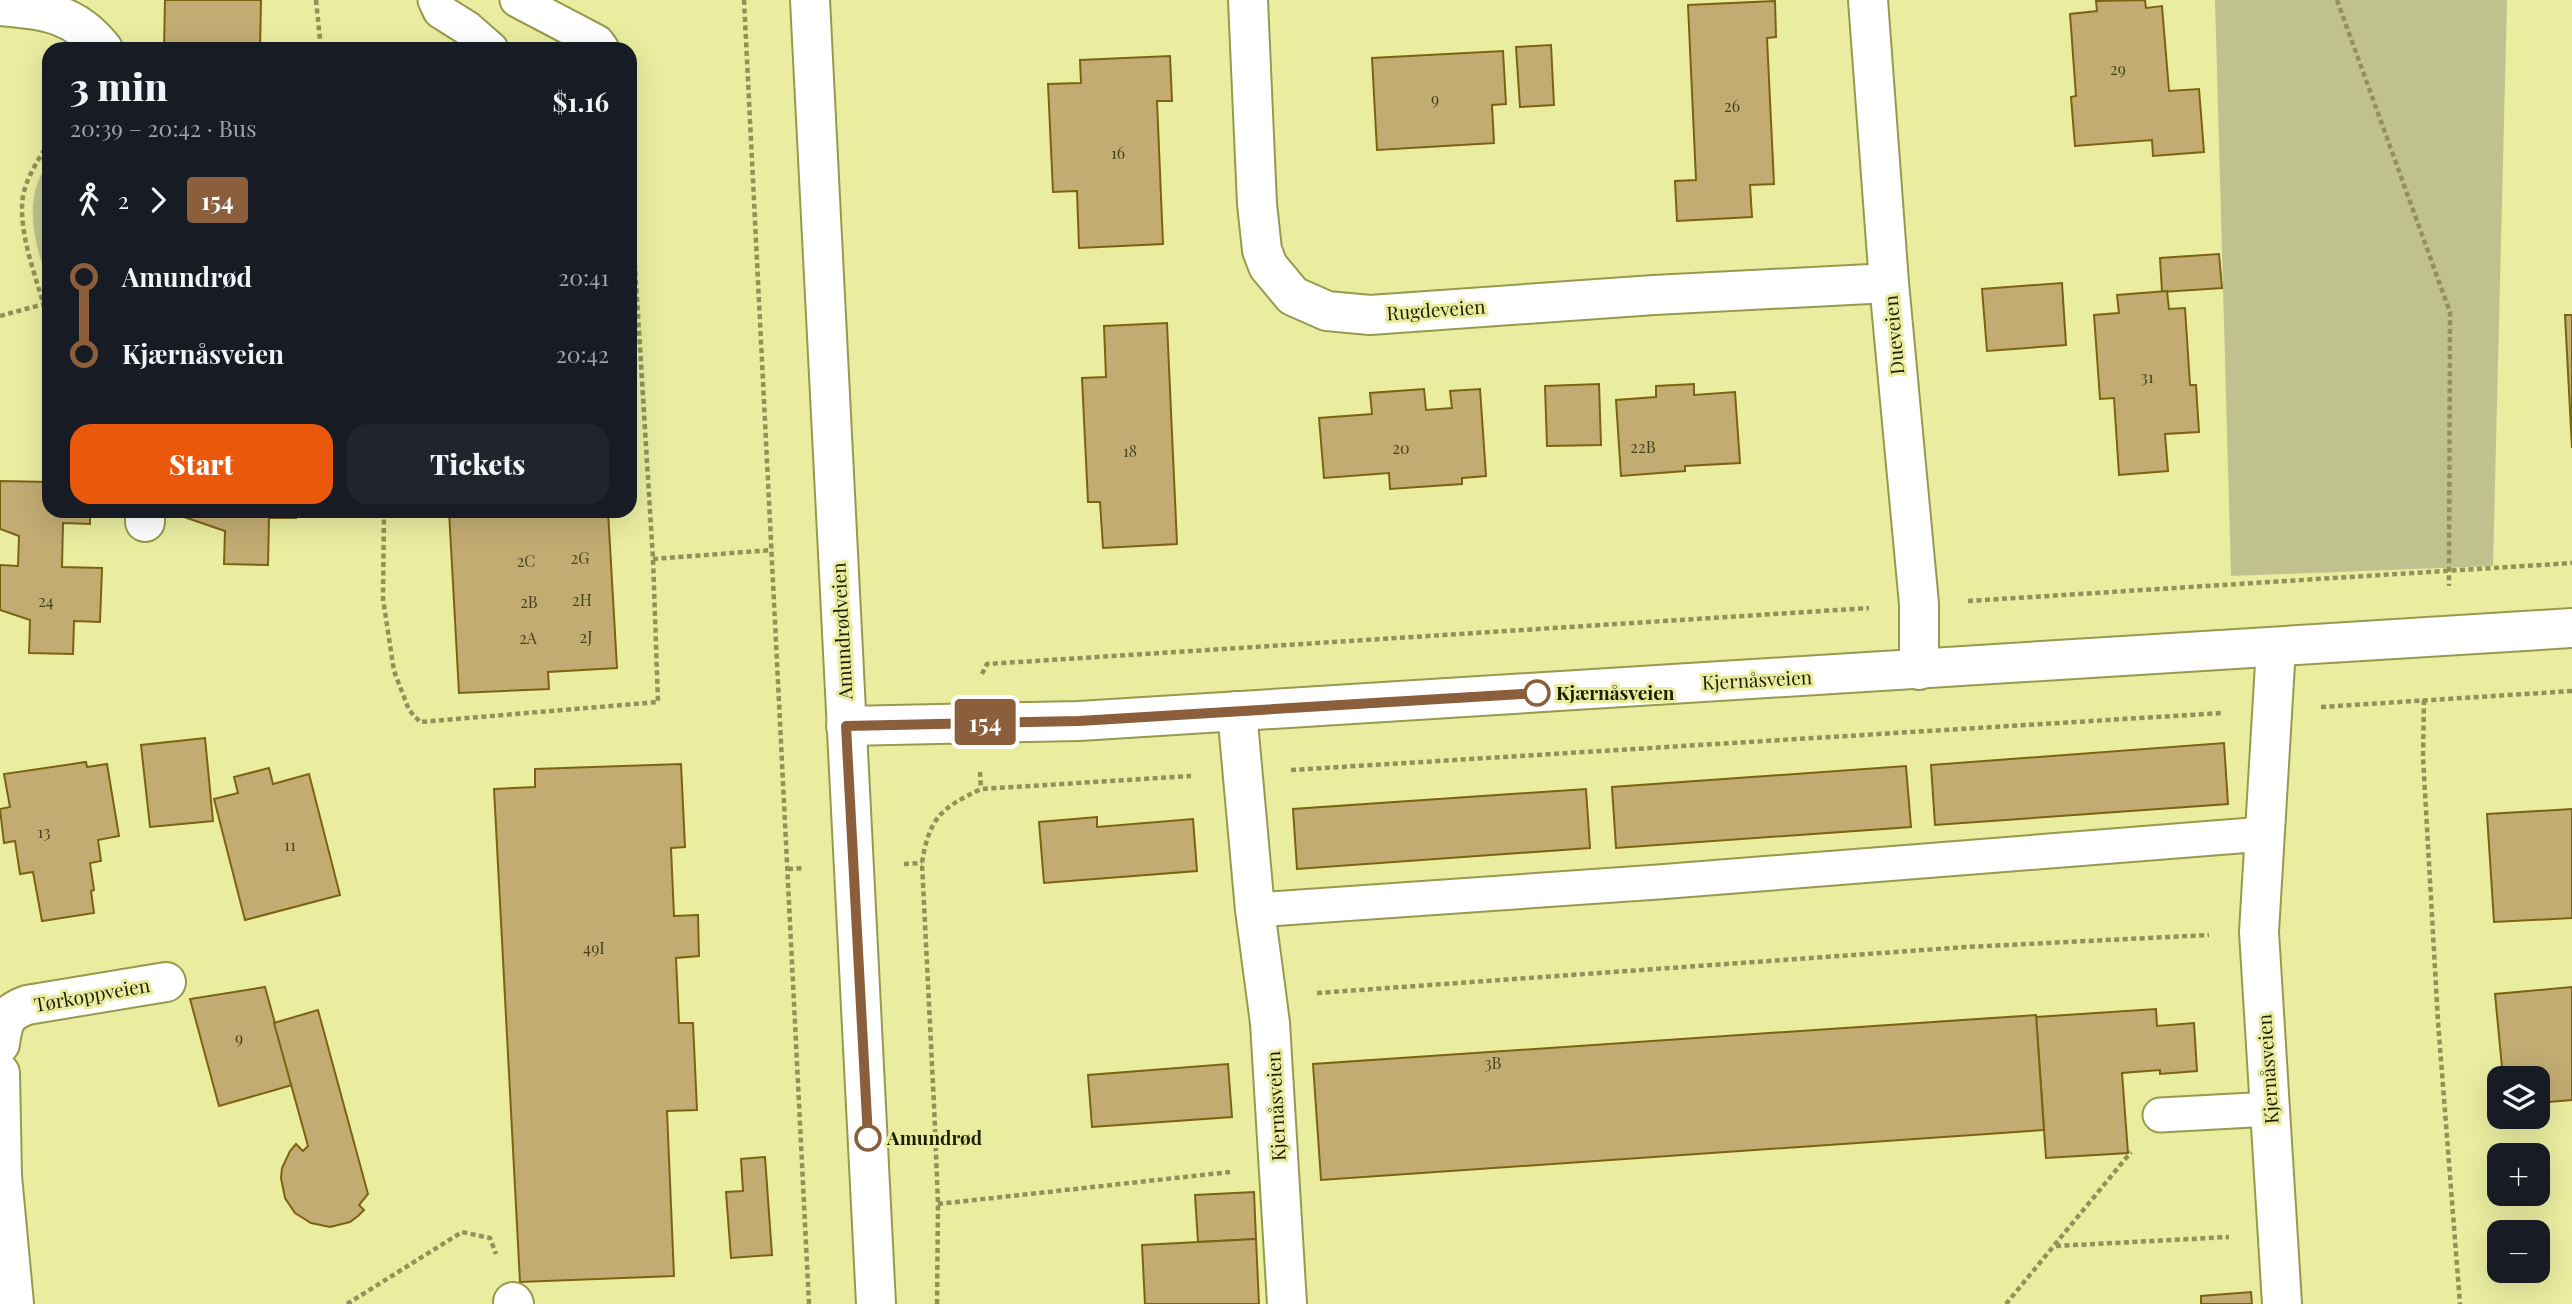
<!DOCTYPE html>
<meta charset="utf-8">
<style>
:root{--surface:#171b24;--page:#20242c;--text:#f1f3f6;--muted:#9ea1a6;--accent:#ea580c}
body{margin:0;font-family:"Playfair Display",serif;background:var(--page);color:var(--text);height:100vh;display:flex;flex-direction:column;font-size:26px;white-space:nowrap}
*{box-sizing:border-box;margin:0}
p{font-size:23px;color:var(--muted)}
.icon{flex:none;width:38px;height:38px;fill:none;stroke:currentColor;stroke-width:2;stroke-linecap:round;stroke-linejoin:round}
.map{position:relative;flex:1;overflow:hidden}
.details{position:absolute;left:42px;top:42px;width:595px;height:476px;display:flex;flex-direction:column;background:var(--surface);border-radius:21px;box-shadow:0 7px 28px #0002}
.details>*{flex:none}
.badge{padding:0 14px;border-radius:5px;font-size:24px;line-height:46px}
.controls{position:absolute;left:2487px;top:1066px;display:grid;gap:14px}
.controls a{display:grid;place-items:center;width:63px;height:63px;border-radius:14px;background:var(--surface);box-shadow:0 7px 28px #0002;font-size:35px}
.map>.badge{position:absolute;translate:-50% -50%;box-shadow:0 0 0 4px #fff}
.legs{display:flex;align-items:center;gap:10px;height:77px;padding:0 28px;font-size:23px}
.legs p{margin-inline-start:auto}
.overview{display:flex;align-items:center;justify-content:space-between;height:119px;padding:0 28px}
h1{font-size:38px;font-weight:800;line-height:52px}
.primary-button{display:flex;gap:14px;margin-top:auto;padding:14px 28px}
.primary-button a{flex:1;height:80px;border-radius:21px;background:var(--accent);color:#fff;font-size:28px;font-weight:800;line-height:80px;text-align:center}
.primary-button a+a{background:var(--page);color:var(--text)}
ul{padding:0 28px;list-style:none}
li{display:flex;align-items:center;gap:24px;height:77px;font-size:26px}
li i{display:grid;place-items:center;width:10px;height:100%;margin:0 9px;background:currentColor}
li i::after{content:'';width:18px;height:18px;margin:-9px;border:5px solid;border-radius:50%;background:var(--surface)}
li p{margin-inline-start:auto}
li:first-child i{background:linear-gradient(#0000 50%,currentColor 0)}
li:last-child i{background:linear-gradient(currentColor 50%,#0000 0)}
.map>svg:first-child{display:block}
.green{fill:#c0c28e}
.building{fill:#c2ac72;stroke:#7c6311;stroke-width:2}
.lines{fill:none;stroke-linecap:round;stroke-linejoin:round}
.service-casing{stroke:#97994d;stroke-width:37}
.minor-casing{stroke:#97994d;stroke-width:42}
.secondary-casing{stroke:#97994d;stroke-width:42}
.path{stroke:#909259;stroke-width:4.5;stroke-dasharray:5 3.5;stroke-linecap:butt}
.service{stroke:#fff;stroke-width:33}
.minor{stroke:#fff;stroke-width:38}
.secondary{stroke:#fff;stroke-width:38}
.line-1-casing{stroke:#fff;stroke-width:16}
.line-1{stroke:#8b5e3c;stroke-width:10}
.stop-1-dot{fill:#fff;stroke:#8b5e3c;stroke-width:3.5}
.labels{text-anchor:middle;stroke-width:6;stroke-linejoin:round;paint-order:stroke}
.number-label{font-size:16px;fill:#48421d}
.street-label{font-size:19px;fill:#1f1f01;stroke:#eaeda0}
.stop-label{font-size:19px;font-weight:bold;fill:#1f1f01;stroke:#eaeda0;text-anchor:start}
</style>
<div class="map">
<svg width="2572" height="1304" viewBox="0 0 2572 1304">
<rect width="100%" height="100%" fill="#eaeda0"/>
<g class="green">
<path d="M2215,0H2507L2493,566L2231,576Z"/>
<path d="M49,161V288C36,243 20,203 49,161Z"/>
</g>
<g class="building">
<path d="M165,0H261L260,49H164Z"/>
<path d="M2145,0L2146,8L2162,6L2169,91L2199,89L2204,152L2153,156L2152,140L2075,146L2071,97L2076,96L2070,14L2097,11L2096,1Z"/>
<path d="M1775,1L1776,37L1767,38L1774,184L1750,185L1752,217L1677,221L1675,181L1696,180L1688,5Z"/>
<path d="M1551,45L1554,105L1520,107L1516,47Z"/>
<path d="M1503,51L1506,104L1492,105L1494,143L1377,150L1372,58Z"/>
<path d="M1170,56L1172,101H1157L1163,244L1079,248L1077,191L1053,192L1048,84L1081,83L1080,60Z"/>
<path d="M2219,254L2222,288L2162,292L2160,258Z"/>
<path d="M2062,283L2066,345L1987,351L1982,289Z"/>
<path d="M2167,291L2169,309L2185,308L2190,385H2196L2199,432L2165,434L2168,471L2119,475L2114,398L2100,399L2094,315L2119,313L2117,295Z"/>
<path d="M2565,315H2572V448Z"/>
<path d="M1167,323L1177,544L1103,548L1100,502H1088L1082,378L1106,377L1104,326Z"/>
<path d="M1599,384L1601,445L1547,446L1545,386Z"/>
<path d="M1694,384V395L1735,392L1740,463L1685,466V471L1621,476L1616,400L1656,397V386Z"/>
<path d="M1424,389L1426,410L1452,408L1450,391L1480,389L1486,476L1462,478V484L1390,489L1389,473L1324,478L1319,418L1372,414L1370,393Z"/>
<path d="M0,481L49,482V511H90V524L63,523L62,567L102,568L100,622L74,621L73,654L29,653L30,620L0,610V565L18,566L19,536L0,529Z"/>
<path d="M181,511H296V518H269L268,565L224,564L225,531L181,516Z"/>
<path d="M449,511H608L617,668L548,672L549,689L459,693Z"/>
<path d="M205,738L213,821L150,827L141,745Z"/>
<path d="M2224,743L2228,804L1935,825L1931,765Z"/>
<path d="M86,762L87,767L107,764L119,836L98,840L101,861L90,863L94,890L91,891L94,913L42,921L33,872L20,874L15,841L4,843L0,809L10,807L4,774Z"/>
<path d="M681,764L685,847L671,848L674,916L698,915L699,956L676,958L679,1023H693L697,1110L667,1111L674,1276L520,1282L494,789L535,787V769Z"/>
<path d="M1906,766L1911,827L1616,848L1612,787Z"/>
<path d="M269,768L273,784L309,774L340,895L245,920L214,799L238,793L234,777Z"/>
<path d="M1586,789L1590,848L1297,869L1293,809Z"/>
<path d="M2572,809V918L2494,922L2487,814Z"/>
<path d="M1097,817V827L1193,819L1197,871L1044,883L1039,822Z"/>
<path d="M265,987L292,1085L219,1106L190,999Z"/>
<path d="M2572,987V1100L2538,1103V1078H2503L2495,994Z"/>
<path d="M2156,1009L2157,1026L2194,1023L2197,1071L2160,1074V1070L2122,1073L2128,1153L2046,1158L2036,1017Z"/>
<path d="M318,1010L368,1194L359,1205L364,1210L358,1216L350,1222L330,1227L311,1223L295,1213L285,1198L281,1178L282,1168L290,1151L296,1144L303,1151L308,1146L274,1023Z"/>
<path d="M2036,1015L2044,1130L1321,1180L1313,1064Z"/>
<path d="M1228,1064L1232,1117L1092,1127L1088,1075Z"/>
<path d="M765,1157L772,1255L731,1258L726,1192L743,1191L741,1159Z"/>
<path d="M1254,1192L1256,1239L1198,1242L1195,1195Z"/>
<path d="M1256,1239L1259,1304H1145L1142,1245Z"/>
<path d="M2251,1292L2252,1304H2201V1296Z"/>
</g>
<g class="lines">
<g class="service-casing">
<g id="service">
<path d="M435,0L440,11L467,28L491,49"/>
<path d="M517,0L597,42L602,49"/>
<path d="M1255,910L1658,882L2264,834"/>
<path d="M2160,1115L2271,1109"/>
</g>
</g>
<g class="minor-casing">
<g id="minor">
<path d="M1248,0L1257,204L1262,250L1268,266L1293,296L1327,311L1370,315L1654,295L1889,283"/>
<path d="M1868,0L1889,283L1919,604V670"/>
<path d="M0,6C43,10 74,12 103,49"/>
<path d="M145,511V522"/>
<path d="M2276,647L2259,932L2282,1304"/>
<path d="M1237,711L1255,910L1270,1023L1287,1304"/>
<path d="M0,1044C3,1022 5,1013 27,1005L166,982"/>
<path d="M0,1073L2,1176L14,1304"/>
<path d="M513,1302L514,1304"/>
</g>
</g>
<g class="secondary-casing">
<g id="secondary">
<path d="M810,0L876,1304"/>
<path d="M846,726L1079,721L2572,628"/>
</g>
</g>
<g class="path">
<path d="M316,0L321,49"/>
<path d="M744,0L809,1304"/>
<path d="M2337,0L2450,312L2449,586"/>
<path d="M49,142C39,159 27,176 23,196C17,235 40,286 49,324"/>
<path d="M0,316L44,304"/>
<path d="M384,511L383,599L394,671L409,710L420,722L658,702L653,559L630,185"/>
<path d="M653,559L772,550"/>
<path d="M1968,601L2572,563"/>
<path d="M982,674L987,664L1869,608"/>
<path d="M2424,700L2423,757L2438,1022L2460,1304"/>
<path d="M2321,707L2572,691"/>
<path d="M1291,770L2222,713"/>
<path d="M980,772L981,789"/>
<path d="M904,864L922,863"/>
<path d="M788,869L805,868"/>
<path d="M1317,993L1966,947L2209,935"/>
<path d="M938,1204L1230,1172"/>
<path d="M2056,1246L2229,1237"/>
<path d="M347,1304L462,1232L490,1238L496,1254"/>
<path d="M937,1304L938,1204L934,1105L922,863C929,818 941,808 981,789L1191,776"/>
<path d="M2006,1304L2131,1152"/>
</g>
<use href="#service" class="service"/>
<use href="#minor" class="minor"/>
<use href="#secondary" class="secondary"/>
</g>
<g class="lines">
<g class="line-1-casing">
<path id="line-1" d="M868,1138L846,726L1079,721L1537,693"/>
</g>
<use href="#line-1" class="line-1"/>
</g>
<g class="stop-1-dot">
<circle cx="1537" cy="693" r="12"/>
<circle cx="868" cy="1138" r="12"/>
</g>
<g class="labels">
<g class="number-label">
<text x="2118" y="75">29</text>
<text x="1435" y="105">9</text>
<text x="1732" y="112">26</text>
<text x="1118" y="159">16</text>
<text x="2147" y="383">31</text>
<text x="1643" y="453">22B</text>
<text x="1401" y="454">20</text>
<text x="1130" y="457">18</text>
<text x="580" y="564">2G</text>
<text x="526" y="567">2C</text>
<text x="582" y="606">2H</text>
<text x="46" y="607">24</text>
<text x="529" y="608">2B</text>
<text x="586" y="643">2J</text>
<text x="528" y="644">2A</text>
<text x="44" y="838">13</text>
<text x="290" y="851">11</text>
<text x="594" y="954">49I</text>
<text x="239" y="1044">9</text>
<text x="1493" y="1069">3B</text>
</g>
<g class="street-label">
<text transform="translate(1436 310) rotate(-4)" y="7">Rugdeveien</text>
<text transform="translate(1894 335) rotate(-95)" y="7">Dueveien</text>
<text transform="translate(842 631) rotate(-93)" y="7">Amundrødveien</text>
<text transform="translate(1757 680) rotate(-3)" y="7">Kjernåsveien</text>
<text transform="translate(92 995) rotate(-10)" y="7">Tørkoppveien</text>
<text transform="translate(2268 1069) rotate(-94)" y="7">Kjernåsveien</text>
<text transform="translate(1276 1106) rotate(-93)" y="7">Kjernåsveien</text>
</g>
<g class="stop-label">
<text x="1556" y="700">Kjærnåsveien</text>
<text x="887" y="1145">Amundrød</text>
</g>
</g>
</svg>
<div class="controls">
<a><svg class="icon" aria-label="layers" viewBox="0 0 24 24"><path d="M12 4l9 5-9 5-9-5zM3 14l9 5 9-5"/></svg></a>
<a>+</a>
<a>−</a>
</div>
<b class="badge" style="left:985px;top:722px;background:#8b5e3c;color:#fff">154</b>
<section class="details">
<div class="overview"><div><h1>3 min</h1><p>20:39 – 20:42 · Bus</p></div><b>$1.16</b></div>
<div class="legs"><svg class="icon" aria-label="walk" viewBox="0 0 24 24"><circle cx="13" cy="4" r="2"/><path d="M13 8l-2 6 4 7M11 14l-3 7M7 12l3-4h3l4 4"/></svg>2<svg class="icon" aria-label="forward" viewBox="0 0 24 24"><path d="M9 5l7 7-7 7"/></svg><b class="badge" style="background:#8b5e3c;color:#fff">154</b></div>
<ul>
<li><i style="color:#8b5e3c"></i><b>Amundrød</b><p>20:41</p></li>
<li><i style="color:#8b5e3c"></i><b>Kjærnåsveien</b><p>20:42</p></li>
</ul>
<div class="primary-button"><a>Start</a><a>Tickets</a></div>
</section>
</div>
